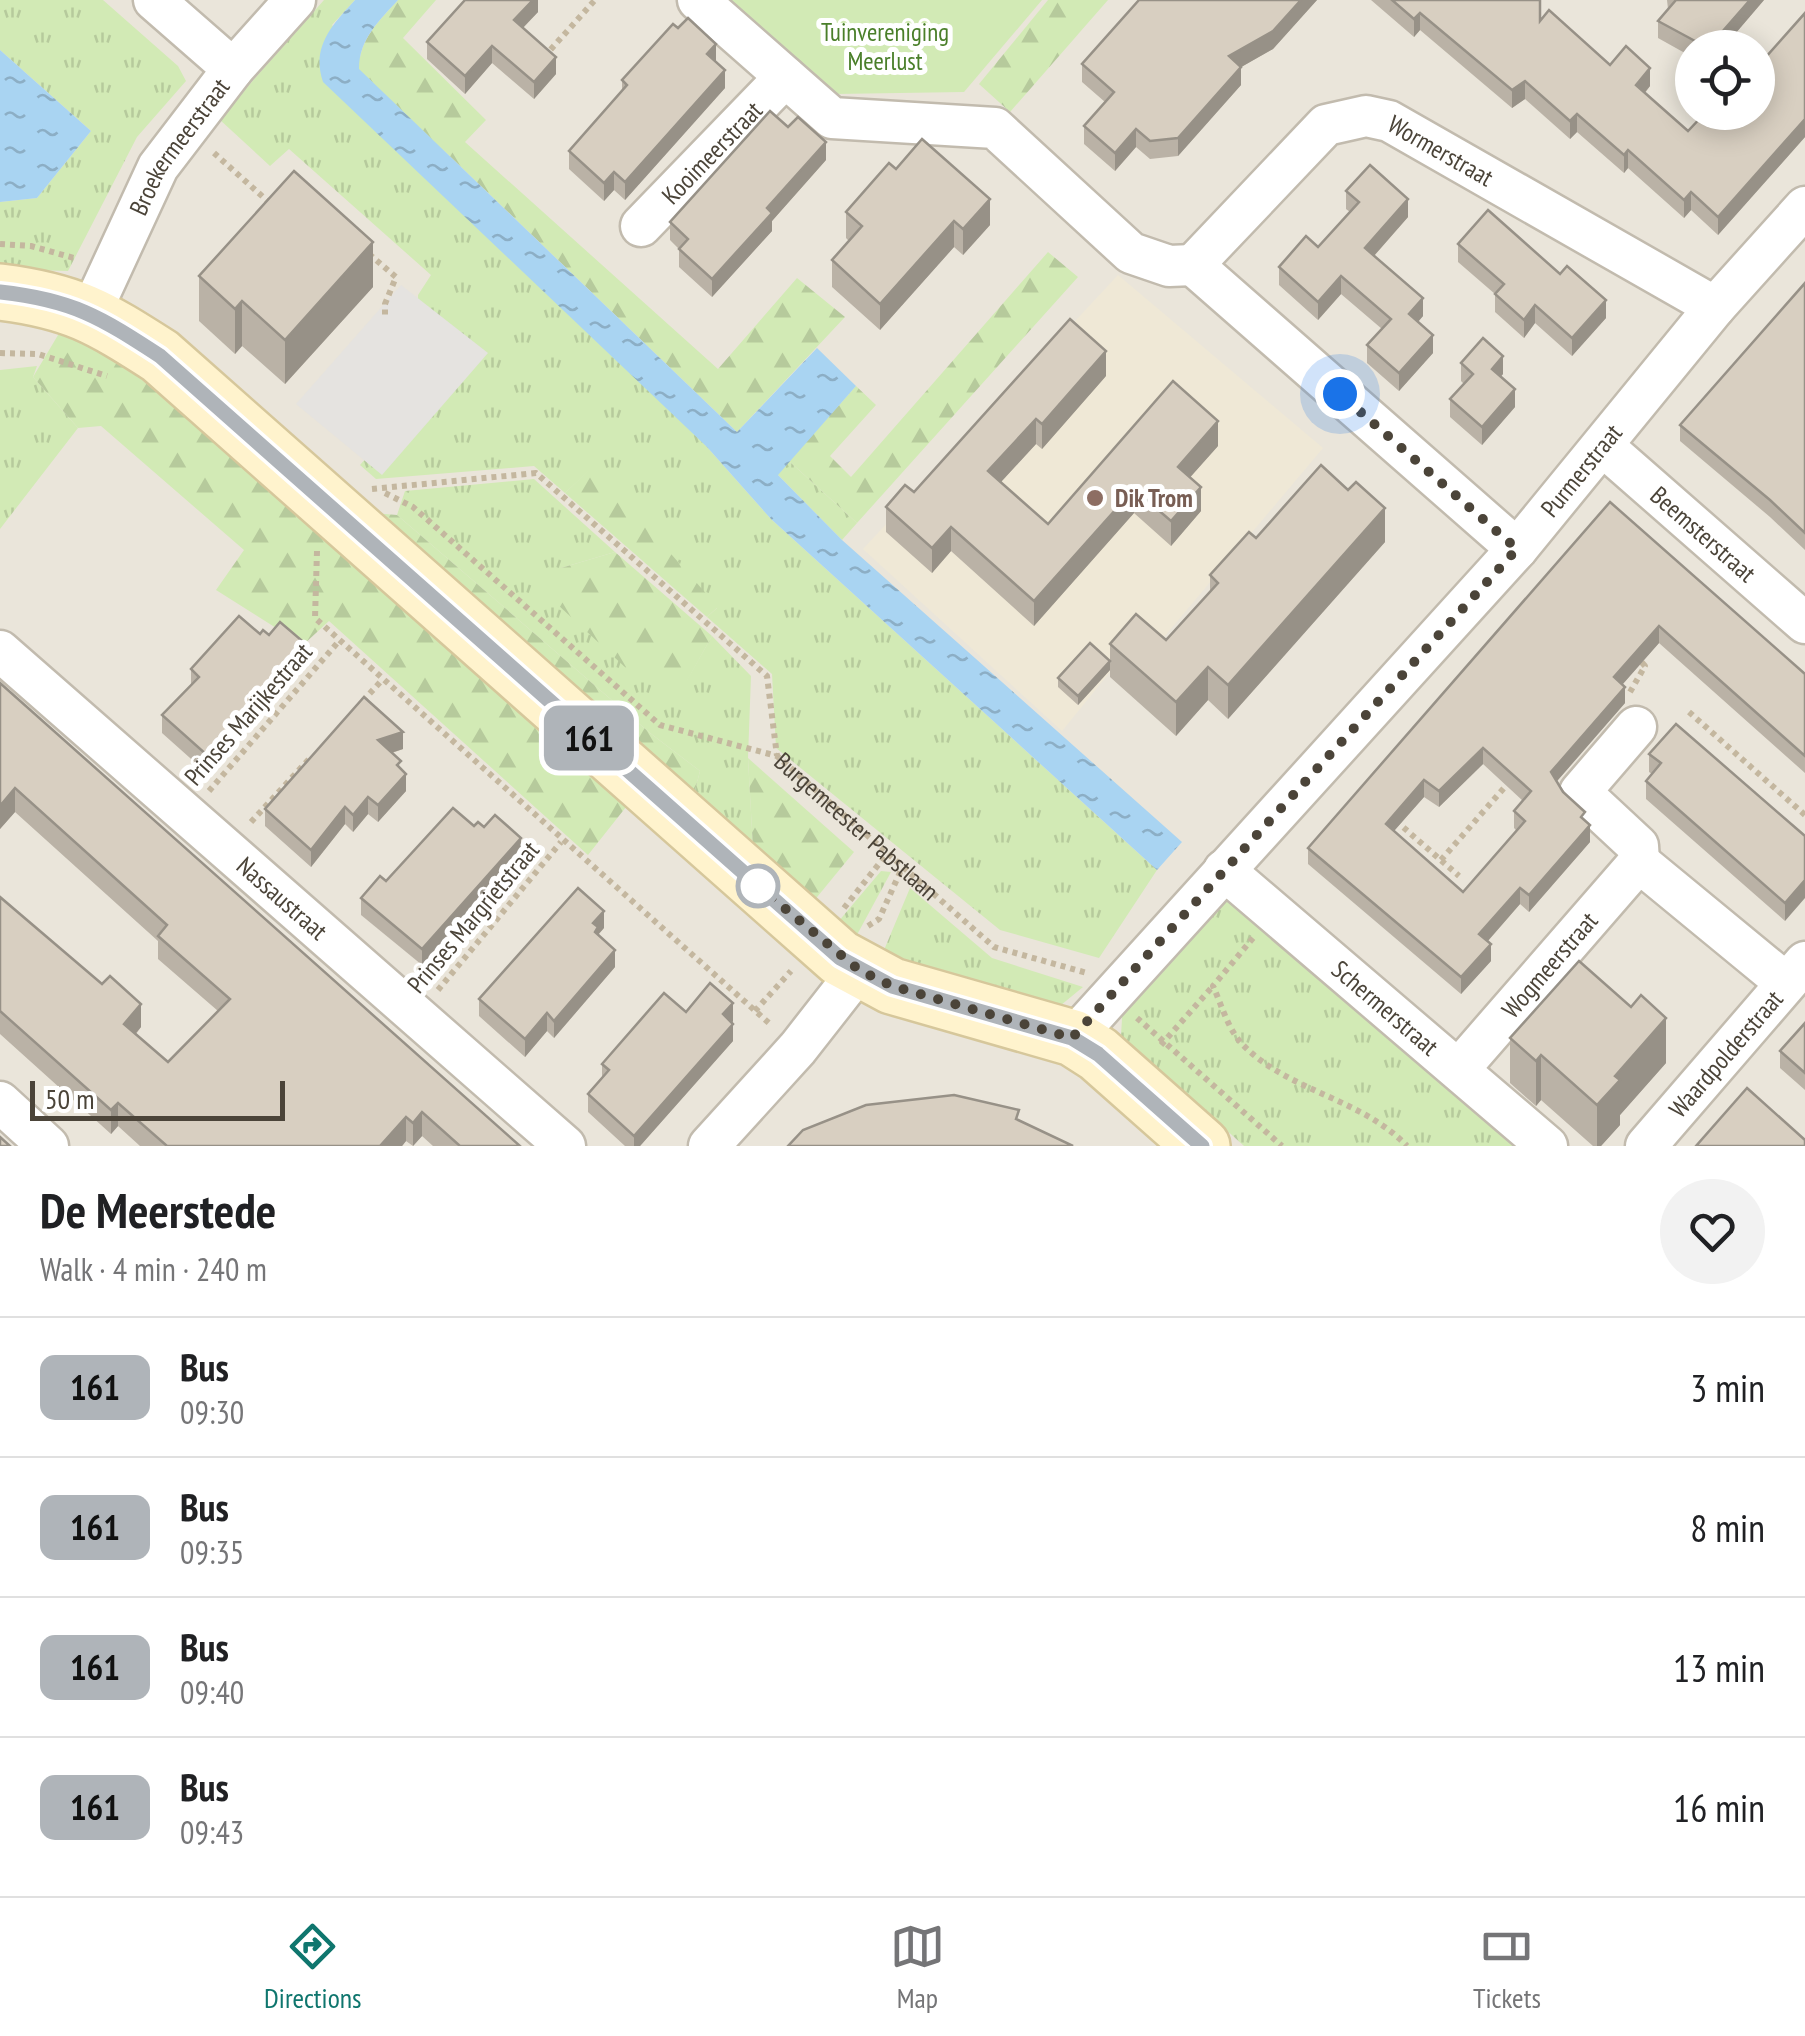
<!DOCTYPE html>
<meta charset="utf-8">
<style>
:root{--surface:#fff;--page:#f2f2f2;--text:#202124;--muted:#757577;--line:#e0e0e0;--accent:#0f766e}
body{margin:0;font-family:"PT Sans Narrow",sans-serif;background:var(--page);color:var(--text);height:100vh;display:flex;flex-direction:column;font-size:38px;white-space:nowrap}
*{box-sizing:border-box;margin:0}
p{font-size:32px;color:var(--muted)}
.icon{flex:none;width:55px;height:55px;fill:none;stroke:currentColor;stroke-width:2;stroke-linecap:round;stroke-linejoin:round}
.map{position:relative;height:1146px;overflow:hidden}
.details{display:flex;flex-direction:column;background:var(--surface);flex:1}
.details>*{flex:none}
.badge{padding:0 20px;border-radius:15px;font-size:35px;line-height:65px}
.buttons{position:absolute;left:1675px;top:30px;display:grid;gap:20px}
.buttons a{display:grid;place-items:center;width:100px;height:100px;border-radius:50%;background:var(--surface);box-shadow:0 5px 25px #0003;font-size:50px}
.scale{position:absolute;left:30px;bottom:25px;width:255px;box-sizing:border-box;padding-left:10px;border:5px solid #4b4439;border-top:0;font-size:28px;line-height:35px;white-space:nowrap;color:#4b4439;-webkit-text-stroke:8px #fff;paint-order:stroke}
.you{position:absolute;width:50px;height:50px;margin:-25px;border:8px solid #fff;border-radius:50%;background:#1a73e8;box-shadow:0 0 0 15px #1a73e833}
.map>.badge{position:absolute;translate:-50% -50%;box-shadow:0 0 0 5px #fff}
.round{display:grid;place-items:center;flex:none;width:105px;height:105px;border-radius:52px;background:var(--page)}
.head{display:flex;align-items:center;justify-content:space-between;height:170px;padding:0 40px}
h1{font-size:48px;font-weight:800;line-height:75px}
ul{padding:0;list-style:none}
li{display:flex;align-items:center;gap:30px;height:140px;padding:0 40px;border-top:2px solid var(--line)}
li div{flex:1}
li b{display:block;font-size:38px}
li em{font-style:normal}
li .badge{min-width:110px;font-weight:700;text-align:center}
.tabs{display:flex;justify-content:space-around;align-items:center;height:140px;border-top:2px solid var(--line);background:var(--surface);font-size:28px;color:var(--muted)}
.tabs a{display:grid;justify-items:center;gap:5px}
.tabs .current{color:var(--accent)}
.map>svg:first-child{display:block}
.residential{fill:#eae5da;fill-rule:evenodd}
.education{fill:#efe8d6}
.grass{fill:url(#grass-tufts)}
.forest{fill:url(#forest-firs)}
.green{fill:#d2eab5}
.parking{fill:#e5e3e0}
.water{fill:url(#water-ripples)}
.lines{fill:none;stroke-linecap:round;stroke-linejoin:round}
.street-casing{stroke:#c2bbae;stroke-width:45}
.secondary-casing{stroke:#d6c79b;stroke-width:60}
.path{stroke:#c4b79f;stroke-width:6;stroke-dasharray:5 5;stroke-linecap:butt}
.street{stroke:#fff;stroke-width:40}
.secondary{stroke:#fff3cd;stroke-width:55}
.wall{fill:#bab2a6;fill-rule:evenodd}
.shaded-wall{fill:#979187}
.building{fill:#d8cfc1;stroke:#979187;stroke-width:2.5;fill-rule:evenodd}
.line-casing{stroke:#fff;stroke-width:22}
.line{stroke:#afb4b9;stroke-width:15}
.walk{stroke:#4b4439;stroke-width:10;stroke-dasharray:0 18}
.education-dot{fill:#8d6e63;stroke:#fff;stroke-width:4}
.stop-dot{fill:#fff;stroke:#afb4b9;stroke-width:5}
.labels{text-anchor:middle;stroke-width:10;stroke-linejoin:round;paint-order:stroke}
.park-label{font-size:25px;fill:#4a7f2a;stroke:#fff}
.street-label{font-size:25px;fill:#4b4439;stroke:#fff}
.education-label{font-size:25px;font-weight:bold;fill:#785e54;stroke:#fff;text-anchor:start}
</style>
<div class="map">
<svg width="1805" height="1146" viewBox="0 0 1805 1146">
<defs>
<pattern id="grass-tufts" width="24" height="20" patternUnits="userSpaceOnUse" patternTransform="scale(2.5)"><rect width="24" height="20" fill="#d2eab5"/><path d="M3 7l-1-3M5 7V3M7 7l1-3M15 17l-1-3M17 17v-4M19 17l1-3" fill="none" stroke="#b6ca9c"/></pattern>
<pattern id="forest-firs" width="22" height="20" patternUnits="userSpaceOnUse" patternTransform="scale(2.5)"><rect width="22" height="20" fill="#d2eab5"/><path d="M5 1l3.5 6h-7zM16 11l3.5 6h-7z" fill="#b6ca9c"/></pattern>
<pattern id="water-ripples" width="26" height="14" patternUnits="userSpaceOnUse" patternTransform="scale(2.5)"><rect width="26" height="14" fill="#a9d4f2"/><path d="M2 4q2-2 4 0t4 0M15 11q2-2 4 0t4 0" fill="none" stroke="#8caec5"/></pattern>
</defs>
<rect width="100%" height="100%" fill="#f6f3ec"/>
<path class="residential" d="M0,0H1805V1146H0ZM1692,48H1758V112H1692Z"/>
<path class="education" d="M1118,275L1323,448L1164,637L1149,624L1062,731L863,549Z"/>
<g class="grass">
<path d="M0,0H103L178,66L186,81L137,137L68,271L0,269V202L37,198L91,131L0,50Z"/>
<path d="M324,0H355L332,25L771,519L1157,870L1099,958L1000,930L776,748L772,674L707,617L717,608L593,467L565,493L534,466L376,479L360,465L460,351L418,304V295L431,275L289,149L270,166L219,119Z"/>
<path d="M37,366L33,377L78,428L0,529V370Z"/>
<path d="M789,461L857,523L842,540L777,474Z"/>
<path d="M534,479L615,552L561,568L687,680L712,636L751,676L748,758L754,867L690,810L700,771L650,733L397,515L405,491Z"/>
<path d="M881,871L891,872L852,944L838,922Z"/>
<path d="M1228,887L1522,1146H1244L1121,1035L1123,1002Z"/>
<path d="M910,888L992,958L1083,987L1055,1010L879,962Z"/>
</g>
<g class="forest">
<path d="M398,0H436L403,38L486,120L465,142L718,369L797,278L845,317L737,432L359,69C359,39 379,21 398,0Z"/>
<path d="M1048,0H1108L1010,112L979,84Z"/>
<path d="M1048,252L1078,277L857,523L789,461L856,386L876,405L830,456L851,477Z"/>
<path d="M64,325L118,359L630,802L588,855L329,621L303,645L216,590L244,550L101,426L78,428L33,377Z"/>
<path d="M309,451L373,513L397,515L650,733L700,771L690,810L292,458Z"/>
<path d="M593,466L718,607L707,617L565,493Z"/>
<path d="M615,552L712,636L687,681L627,669L557,604L561,568Z"/>
<path d="M748,758L854,852L804,913L754,867Z"/>
</g>
<path class="green" d="M728,0H1042L964,92L835,94Z"/>
<path class="parking" d="M401,285L488,353L382,475L296,404Z"/>
<g class="water">
<path d="M355,0H398C379,21 359,39 359,69L737,432L817,348L856,386L778,475L842,540L1182,842L1157,870L771,519L707,447L323,82C311,47 332,25 355,0Z"/>
<path d="M0,50L91,131L37,198L0,202Z"/>
</g>
<g class="lines">
<g class="street-casing">
<g id="street">
<path d="M154,0L233,69"/>
<path d="M698,0L832,118L995,128L1131,253L1169,266L1193,265"/>
<path id="s2" d="M641,226L785,77"/>
<path id="s3" d="M91,312L158,167L233,69L295,0"/>
<path id="s4" d="M1604,447L1805,623"/>
<path id="s5" d="M1517,549L1193,265L1326,125L1366,116L1389,121L1715,307"/>
<path id="s6" d="M0,651L565,1146"/>
<path d="M1636,727L1580,792L1638,846L1639,862"/>
<path id="s7" d="M1224,870L1547,1146"/>
<path id="s8" d="M1073,1038L1517,549L1715,307L1805,207"/>
<path id="s9" d="M1459,1069L1639,862L1786,983"/>
<path d="M0,1102L48,1146"/>
<path d="M709,1146L798,1048L859,970"/>
<path id="s10" d="M1646,1146L1805,962"/>
</g>
</g>
<g class="secondary-casing">
<path id="secondary" d="M0,292C73,301 99,317 160,356L840,958L892,986L1073,1038L1098,1054L1202,1146"/>
</g>
<g class="path">
<path d="M544,57L595,0"/>
<path d="M214,153L272,205"/>
<path d="M0,244L31,246L74,258"/>
<path d="M369,254L396,277L385,304V317"/>
<path d="M0,353L38,354L107,376"/>
<path d="M372,489L536,473L767,676L777,756"/>
<path id="s1" d="M385,493L413,507L660,725L777,756L994,947L1087,973"/>
<path d="M317,551L315,618L770,1024"/>
<path d="M1630,692L1645,666L1637,657"/>
<path d="M363,701L382,680"/>
<path d="M1689,712L1805,815"/>
<path d="M209,791L339,641"/>
<path d="M1396,821L1459,876"/>
<path d="M251,822L310,758"/>
<path d="M1441,860L1511,780"/>
<path d="M844,908L886,855"/>
<path d="M868,926L879,919L902,868"/>
<path d="M1253,938L1213,986C1222,1006 1229,1033 1246,1048C1292,1092 1362,1099 1407,1146"/>
<path d="M438,990L561,842"/>
<path d="M755,1011L791,971"/>
<path d="M1137,1018L1282,1146"/>
<path d="M1161,1045L1213,986"/>
</g>
<use href="#street" class="street"/>
<use href="#secondary" class="secondary"/>
</g>
<g class="wall">
<path d="M538,0V12L523,28L556,74L534,99L492,63L465,94L427,59V42Z"/>
<path d="M1139,0H1317L1273,49L1241,67V85L1178,156L1150,159L1136,147L1115,171L1084,144V126L1105,102L1082,82V64Z"/>
<path d="M1371,0H1540V21L1610,65L1650,86L1645,93L1688,131L1758,112L1805,13V137L1718,235L1691,210L1684,218L1628,168L1624,173L1577,132L1570,139L1525,99L1512,108L1420,30L1414,37Z"/>
<path d="M1667,0H1764L1723,48H1692V57L1658,38V21L1668,9Z"/>
<path d="M716,62L725,88L625,200L614,190L604,201L569,169V151L622,91V80Z"/>
<path d="M826,160L772,221V231L712,297L679,267V249L670,240V222Z"/>
<path d="M896,169L990,225L963,255L954,247L880,330L832,287V260L849,241L846,238V212Z"/>
<path d="M1346,191L1408,217L1374,256L1423,316L1418,322L1433,353L1399,391L1367,363V345L1382,329L1341,294L1318,320L1279,285V267L1318,247L1350,212L1346,209Z"/>
<path d="M1458,244L1606,318L1572,356L1535,323L1524,338L1495,312V294L1458,262Z"/>
<path d="M199,276L373,287L285,384L242,346L235,354L199,321Z"/>
<path d="M1805,283V550L1770,517L1680,441V425Z"/>
<path d="M1461,363L1503,374L1501,376L1515,407L1482,445L1450,417V399L1464,384L1461,381Z"/>
<path d="M1106,376L1042,449L1036,444L1001,482L1048,524L1218,446L1190,477L1201,511L1171,546L1134,513L1034,626L951,551L932,573L886,532V507L914,492Z"/>
<path d="M1610,502L1805,674V773L1659,643L1622,685L1625,703L1557,781L1585,821L1590,842L1529,912L1520,904L1488,941L1491,961L1461,994L1308,864V848ZM1483,764L1523,801L1514,811V828L1517,831L1463,892L1394,831L1424,797L1439,807Z"/>
<path d="M1256,538L1385,542L1228,719L1208,700L1176,736L1110,677V670L1078,705L1058,687V678L1110,661V644L1166,640L1210,592V575Z"/>
<path d="M260,634L269,635L307,663L208,774L162,733V715L191,685V669Z"/>
<path d="M0,683L520,1146H433L422,1136L413,1146L406,1141L402,1146H140L118,1126L111,1134L0,1034V897L141,1027L136,1034L168,1062L218,1011L158,959V941L15,812L0,829Z"/>
<path d="M364,697L403,749L392,753L401,769L406,791L378,822L368,814L353,832L345,824L311,867L265,826V809Z"/>
<path d="M1649,754L1805,836L1785,921L1646,799V781L1652,774L1649,772Z"/>
<path d="M474,826L521,854L422,965L361,915V898Z"/>
<path d="M604,928L598,935L615,967L554,1038L547,1031L525,1057L479,1016V999Z"/>
<path d="M686,1012L733,1021V1041L640,1146H625L588,1112V1094L602,1078V1064Z"/>
<path d="M1805,1023V1090L1780,1068V1051Z"/>
<path d="M1510,1038L1666,1063L1620,1115V1125L1601,1146H1593L1541,1100L1536,1106L1510,1083Z"/>
</g>
<g class="shaded-wall">
<path d="M533,0H538V12L514,37V20Z"/>
<path d="M1301,0H1317L1273,49L1229,74V56Z"/>
<path d="M1750,0H1764L1723,48H1708Z"/>
<path d="M1420,13V30L1414,37V19Z"/>
<path d="M716,44V62L707,72V54Z"/>
<path d="M492,46V63L465,94V76Z"/>
<path d="M556,57V74L534,99V82Z"/>
<path d="M1241,67V85L1178,156V138Z"/>
<path d="M1650,68V86L1636,103V85Z"/>
<path d="M725,70V88L625,200V182Z"/>
<path d="M1525,81V99L1512,108V90Z"/>
<path d="M1577,114V132L1570,139V121Z"/>
<path d="M1805,119V137L1718,235V217Z"/>
<path d="M1136,129V147L1115,171V153Z"/>
<path d="M826,142V160L772,221V231L712,297V279L767,208Z"/>
<path d="M1628,150V168L1624,173V155Z"/>
<path d="M614,172V190L604,201V183Z"/>
<path d="M1691,192V210L1684,218V200Z"/>
<path d="M990,199V225L963,255V229Z"/>
<path d="M1408,199V217L1365,266V248Z"/>
<path d="M954,221V247L880,330V304Z"/>
<path d="M373,242V287L285,384V340Z"/>
<path d="M1341,276V294L1318,320V302Z"/>
<path d="M1423,298V316L1409,332V314Z"/>
<path d="M1606,300V318L1572,356V338Z"/>
<path d="M242,301V346L235,354V309Z"/>
<path d="M1535,305V323L1524,338V320Z"/>
<path d="M1433,335V353L1399,391V373Z"/>
<path d="M1106,351V376L1042,449V424Z"/>
<path d="M1503,356V374L1492,387V369Z"/>
<path d="M1515,389V407L1482,445V427Z"/>
<path d="M1036,419V444L988,496V471Z"/>
<path d="M1218,421V446L1178,491V467Z"/>
<path d="M1201,487V511L1171,546V521Z"/>
<path d="M1134,489V513L1034,626V601Z"/>
<path d="M1385,508V542L1228,719V685Z"/>
<path d="M951,527V551L932,573V548Z"/>
<path d="M1659,626V643L1614,694V677Z"/>
<path d="M307,645V663L208,774V756Z"/>
<path d="M1110,661V670L1078,705V696Z"/>
<path d="M1208,667V700L1176,736V702Z"/>
<path d="M1625,687V703L1551,788V772Z"/>
<path d="M403,732V749L378,757V740Z"/>
<path d="M1483,748V764L1439,807V791Z"/>
<path d="M406,774V791L378,822V805Z"/>
<path d="M1424,780V797L1386,840V824Z"/>
<path d="M15,788V812L0,829V806Z"/>
<path d="M368,797V814L353,832V815Z"/>
<path d="M345,807V824L311,867V850Z"/>
<path d="M1590,825V842L1529,912V895Z"/>
<path d="M521,838V854L422,965V949Z"/>
<path d="M1805,880V898L1785,921V903Z"/>
<path d="M1520,888V904L1479,951V934Z"/>
<path d="M604,911V928L595,938L593,923Z"/>
<path d="M1491,944V961L1461,994V977Z"/>
<path d="M615,950V967L554,1038V1021Z"/>
<path d="M733,1003V1021L723,1032V1014Z"/>
<path d="M141,1004V1027L124,1047V1024Z"/>
<path d="M547,1013V1031L525,1057V1039Z"/>
<path d="M1666,1018V1063L1620,1115V1125L1601,1146H1597V1105L1615,1076Z"/>
<path d="M733,1024V1041L640,1146H634V1136Z"/>
<path d="M1541,1055V1100L1536,1106V1061Z"/>
<path d="M118,1103V1126L111,1134V1110Z"/>
<path d="M422,1112V1136L413,1146V1123Z"/>
<path d="M406,1117V1141L402,1146H380Z"/>
</g>
<g class="building">
<path d="M465,0H533L514,20L556,57L534,82L492,46L465,76L427,42Z"/>
<path d="M1139,0H1301L1273,31L1229,56L1241,67L1178,138L1150,141L1136,129L1115,153L1084,126L1114,92L1082,64Z"/>
<path d="M1392,0H1540V21L1549,10L1610,65L1626,46L1650,68L1636,85L1688,131L1706,112H1758V66L1805,13V119L1718,217L1691,192L1684,200L1628,150L1624,155L1577,114L1570,121L1525,81L1512,90L1420,13L1414,19Z"/>
<path d="M1676,0H1750L1708,48L1658,21Z"/>
<path d="M688,18L716,44L707,54L725,70L625,182L614,172L604,183L569,151L627,85L622,80L673,24L678,28Z"/>
<path d="M770,111L788,127L798,117L826,142L767,208L772,213L712,279L679,249L688,239L670,222Z"/>
<path d="M922,139L990,199L963,229L954,221L880,304L832,260L862,226L846,212L889,163L896,169Z"/>
<path d="M1370,165L1408,199L1365,248L1423,298L1409,314L1433,335L1399,373L1367,345L1391,319L1341,276L1318,302L1279,267L1306,236L1318,247L1359,202L1346,191Z"/>
<path d="M294,171L373,242L285,340L242,301L235,309L199,276Z"/>
<path d="M1488,210L1560,274L1567,266L1606,300L1572,338L1535,305L1524,320L1495,294L1504,284L1458,244Z"/>
<path d="M1805,283V533L1770,500L1680,425Z"/>
<path d="M1070,319L1106,351L1042,424L1036,419L988,471L1048,524L1173,381L1218,421L1178,467L1201,487L1171,521L1134,489L1034,601L951,527L932,548L886,507L905,485L914,492Z"/>
<path d="M1483,338L1503,356L1492,369L1515,389L1482,427L1450,399L1473,374L1461,363Z"/>
<path d="M1321,465L1348,490L1356,482L1385,508L1228,685L1208,667L1176,702L1110,644L1136,614L1166,640L1218,583L1210,575L1249,532L1256,538Z"/>
<path d="M1610,502L1805,674V756L1659,626L1614,677L1625,687L1551,772L1563,792L1585,812L1581,817L1590,825L1529,895L1520,888L1479,934L1491,944L1461,977L1308,848ZM1483,748L1531,791L1514,811L1525,821L1463,892L1386,824L1424,780L1439,791Z"/>
<path d="M239,616L260,634L263,630L269,635L280,622L307,645L208,756L162,715L199,677L191,669Z"/>
<path d="M1090,643L1110,661L1078,696L1058,678Z"/>
<path d="M0,683L520,1146H460L422,1112L413,1123L406,1117L380,1146H167L118,1103L111,1110L0,1011V897L102,984L110,976L141,1004L124,1024L168,1062L230,999L158,936L167,925L15,788L0,806Z"/>
<path d="M364,697L403,732L378,740L401,761L397,765L406,774L378,805L368,797L353,815L345,807L311,850L265,809Z"/>
<path d="M1676,724L1805,836V880L1785,903L1646,781L1661,763L1649,754Z"/>
<path d="M453,808L474,826L478,822L484,827L495,815L521,838L422,949L361,898L380,876L386,881Z"/>
<path d="M578,888L604,911L593,923L598,927L595,932L615,950L554,1021L547,1013L525,1039L479,999Z"/>
<path d="M1579,961L1631,1007L1641,995L1666,1018L1615,1076L1620,1080L1597,1105L1541,1055L1536,1061L1510,1038Z"/>
<path d="M710,983L733,1003L723,1014L733,1024L634,1136L588,1094L609,1070L602,1064L664,993L686,1012Z"/>
<path d="M1805,1023V1073L1780,1051Z"/>
<path d="M1747,1088L1805,1140V1146H1696Z"/>
<path d="M954,1095L1019,1110L1016,1119L1073,1146H788L803,1130L866,1105Z"/>
<path d="M0,1137L10,1146H0Z"/>
</g>
<g class="lines">
<g class="line-casing">
<path id="line" d="M0,292C73,300 100,317 160,356L840,958L892,986L1072,1038L1098,1054L1202,1146"/>
</g>
<use href="#line" class="line"/>
<path class="walk" d="M758,886L859,970L892,986L1072,1038L1517,549L1340,394"/>
</g>
<circle class="education-dot" cx="1095" cy="498" r="10"/>
<circle class="stop-dot" cx="758" cy="886" r="20"/>
<g class="labels">
<g class="park-label">
<text x="885" y="41">Tuinvereniging<tspan x="885" dy="29">Meerlust</tspan></text>
</g>
<g class="street-label">
<text dy="9" stroke="none"><textPath href="#s3" startOffset="188">Broekermeerstraat</textPath></text>
<text dy="9" stroke="none"><textPath href="#s2" startOffset="102">Kooimeerstraat</textPath></text>
<text dy="9" stroke="none"><textPath href="#s5" startOffset="748">Wormerstraat</textPath></text>
<text dy="9" stroke="none"><textPath href="#s8" startOffset="762">Purmerstraat</textPath></text>
<text dy="9" stroke="none"><textPath href="#s4" startOffset="132">Beemsterstraat</textPath></text>
<text transform="translate(248 714) rotate(-49)" y="9">Prinses Marijkestraat</text>
<text dy="9" stroke="none"><textPath href="#s1" startOffset="588">Burgemeester Pabstlaan</textPath></text>
<text dy="9" stroke="none"><textPath href="#s6" startOffset="375">Nassaustraat</textPath></text>
<text transform="translate(473 917) rotate(-50)" y="9">Prinses Margrietstraat</text>
<text dy="9" stroke="none"><textPath href="#s9" startOffset="138">Wogmeerstraat</textPath></text>
<text dy="9" stroke="none"><textPath href="#s7" startOffset="212">Schermerstraat</textPath></text>
<text dy="9" stroke="none"><textPath href="#s10" startOffset="122">Waardpolderstraat</textPath></text>
</g>
<g class="education-label">
<text x="1115" y="507">Dik Trom</text>
</g>
</g>
</svg>
<div class="buttons">
<a><svg class="icon" aria-label="locate" viewBox="0 0 24 24"><circle cx="12" cy="12" r="6"/><path d="M12 2v4M12 18v4M2 12h4M18 12h4"/></svg></a>
</div>
<div class="scale">50 m</div>
<div class="you" style="left:1340px;top:394px"></div>
<b class="badge" style="left:589px;top:738px;background:#afb4b9;color:#111">161</b>
</div>
<section class="details">
<div class="head"><div><h1>De Meerstede</h1><p>Walk · 4 min · 240 m</p></div><a class="round"><svg class="icon" aria-label="heart" viewBox="0 0 24 24"><path d="M12 20l-8-8c-3-5 5-10 8-4 3-6 11-1 8 4z"/></svg></a></div>
<ul>
<li><span class="badge" style="background:#afb4b9;color:#111">161</span><div><b>Bus</b><p>09:30</p></div><em>3 min</em></li>
<li><span class="badge" style="background:#afb4b9;color:#111">161</span><div><b>Bus</b><p>09:35</p></div><em>8 min</em></li>
<li><span class="badge" style="background:#afb4b9;color:#111">161</span><div><b>Bus</b><p>09:40</p></div><em>13 min</em></li>
<li><span class="badge" style="background:#afb4b9;color:#111">161</span><div><b>Bus</b><p>09:43</p></div><em>16 min</em></li>
</ul>
</section>
<nav class="tabs">
<a class="current"><svg class="icon" aria-label="directions" viewBox="0 0 24 24"><path d="M12 3l9 9-9 9-9-9zM9 14v-3h6M13 9l2 2-2 2"/></svg>Directions</a>
<a><svg class="icon" aria-label="map" viewBox="0 0 24 24"><path d="M3 6l6-2 6 2 6-2v14l-6 2-6-2-6 2zM9 4v14M15 6v14"/></svg>Map</a>
<a><svg class="icon" aria-label="tickets" viewBox="0 0 24 24"><path d="M3 7h18v10H3zM15 7v10"/></svg>Tickets</a>
</nav>
